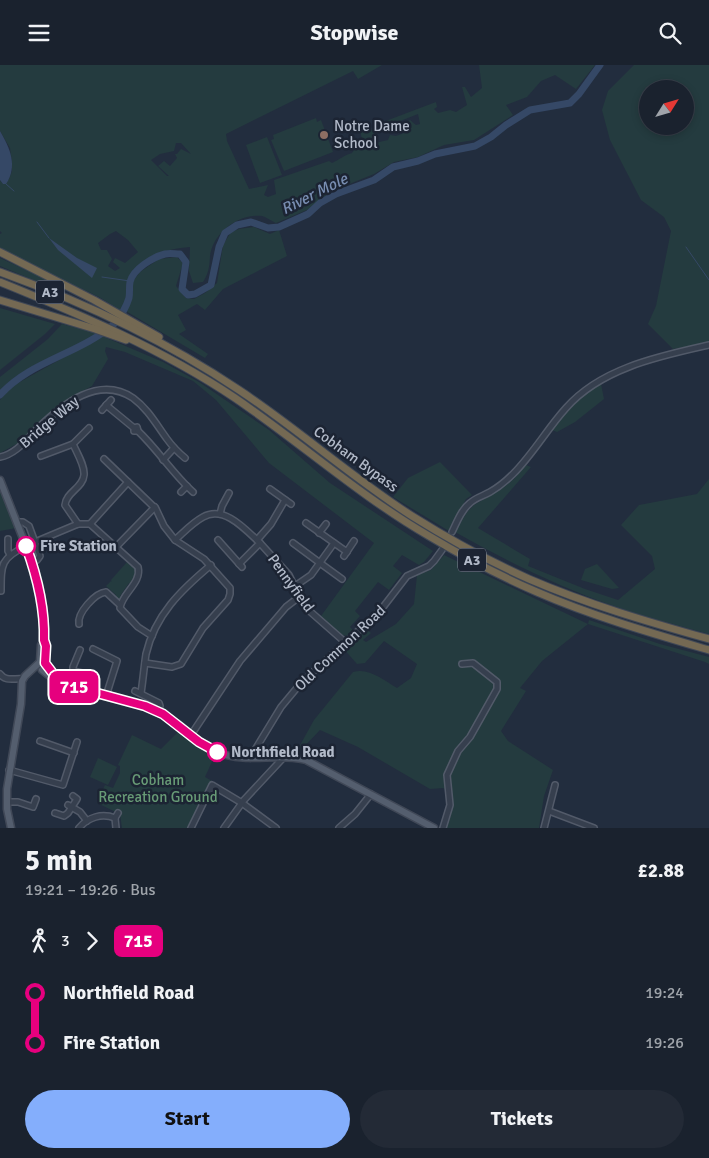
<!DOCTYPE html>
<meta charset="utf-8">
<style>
:root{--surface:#1a222e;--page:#232a36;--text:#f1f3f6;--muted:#9fa4aa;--line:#383f4a;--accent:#84aefc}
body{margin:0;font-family:Signika,sans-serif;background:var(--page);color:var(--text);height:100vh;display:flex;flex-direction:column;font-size:19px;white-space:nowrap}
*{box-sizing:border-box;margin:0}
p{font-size:16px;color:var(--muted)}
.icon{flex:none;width:28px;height:28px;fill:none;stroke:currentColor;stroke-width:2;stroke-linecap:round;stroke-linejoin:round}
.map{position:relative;height:763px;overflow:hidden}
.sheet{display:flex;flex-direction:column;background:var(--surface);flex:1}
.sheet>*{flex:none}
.badge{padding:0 10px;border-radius:8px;font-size:18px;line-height:32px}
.needle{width:32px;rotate:53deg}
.buttons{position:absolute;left:639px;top:15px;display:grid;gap:10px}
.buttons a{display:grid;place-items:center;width:55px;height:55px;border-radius:50%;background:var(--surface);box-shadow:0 2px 8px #0003,0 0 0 1px var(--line);font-size:25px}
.map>.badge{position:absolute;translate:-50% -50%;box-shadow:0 0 0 2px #fff}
.legs{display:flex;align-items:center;gap:8px;height:55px;padding:0 25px;font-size:16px}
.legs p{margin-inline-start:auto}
.head{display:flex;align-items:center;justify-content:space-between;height:85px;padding:0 25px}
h1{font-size:28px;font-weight:700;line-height:38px}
.action{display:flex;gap:10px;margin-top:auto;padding:10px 25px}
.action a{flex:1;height:58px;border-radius:30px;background:var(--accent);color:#111;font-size:20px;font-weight:700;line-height:58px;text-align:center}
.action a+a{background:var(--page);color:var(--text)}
ul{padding:0 25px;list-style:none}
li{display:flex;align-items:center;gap:18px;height:50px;font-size:19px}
li i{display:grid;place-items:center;width:8px;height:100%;margin:0 6px;background:currentColor}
li i::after{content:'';width:12px;height:12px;margin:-6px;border:4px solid;border-radius:50%;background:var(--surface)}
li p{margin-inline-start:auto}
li:first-child i{background:linear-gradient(#0000 50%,currentColor 0)}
li:last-child i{background:linear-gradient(currentColor 50%,#0000 0)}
header{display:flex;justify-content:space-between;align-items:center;height:65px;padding:0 25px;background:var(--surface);font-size:22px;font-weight:700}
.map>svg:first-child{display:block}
.green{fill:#243b3f;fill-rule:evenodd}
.water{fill:#354866}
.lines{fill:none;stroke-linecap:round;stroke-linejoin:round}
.stream{stroke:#354866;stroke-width:1}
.river{stroke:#354866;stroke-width:7}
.minor-casing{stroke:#525a69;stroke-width:8}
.major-casing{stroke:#404857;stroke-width:9}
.highway-casing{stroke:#3f4756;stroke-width:9}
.minor{stroke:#363f4e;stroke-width:5}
.major{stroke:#545e6e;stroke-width:6}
.highway{stroke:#746953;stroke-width:7}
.line-1-casing{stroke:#fff;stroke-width:11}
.line-1{stroke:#e6007e;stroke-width:8}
.education-dot{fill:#8d6e63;stroke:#1c2433;stroke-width:2}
.stop-1-dot{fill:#fff;stroke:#e6007e;stroke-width:2.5}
.labels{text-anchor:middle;stroke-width:5;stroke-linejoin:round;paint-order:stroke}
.shield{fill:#1c2433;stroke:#858d9c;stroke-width:1}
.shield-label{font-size:14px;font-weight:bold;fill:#b2bac9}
.poi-label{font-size:15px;fill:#b2bac9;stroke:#1c2433;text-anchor:start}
.street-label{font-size:15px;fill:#b2bac9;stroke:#1c2433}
.stop-label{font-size:15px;font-weight:bold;fill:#b2bac9;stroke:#1c2433;text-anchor:start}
.park-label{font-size:15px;fill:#689b76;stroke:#1c2433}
.water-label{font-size:16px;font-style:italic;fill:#798eb2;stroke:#1c2433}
</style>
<header><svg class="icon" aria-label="menu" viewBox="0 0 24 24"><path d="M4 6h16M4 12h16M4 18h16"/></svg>Stopwise<svg class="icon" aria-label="search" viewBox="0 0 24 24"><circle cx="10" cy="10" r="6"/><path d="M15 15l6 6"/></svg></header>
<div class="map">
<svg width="709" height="763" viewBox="0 0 709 763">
<rect width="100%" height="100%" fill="#222d3e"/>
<g class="green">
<path d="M0,0H382L358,14L353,6L226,69L227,76L249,124L268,120L264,130L268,132L276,129L274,115L329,96L332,98C339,95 344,90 352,88L362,74L360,66L363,62C375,63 376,69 375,78L388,75L390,70L396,71L407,67L406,57L410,55L416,60L420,59L418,49L385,62L383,57L436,37L437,42L434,44L438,48L450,45L456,47L467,40L462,22H465L471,32L482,23L479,0H595L576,24L555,10L541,16L527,32L506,40L513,50L474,75L444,80L418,92L394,97L374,109L332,126L307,145L276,158C272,156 266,152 262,151C242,149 222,162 213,180C207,193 213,202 203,217L193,218L189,206L190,182C166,184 140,191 128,215C125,221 129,229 126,235C125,238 122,241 120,245L99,232L9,190L0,183V169L2,168L0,166V115L3,119L9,114L12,106V97L10,83L0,66ZM176,78H181L191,89L181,84L177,89H175L177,93L170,101L164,96L158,101L169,111H167L151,95L160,89L174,86ZM116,166L128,175L138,187L125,198L115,193L113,197L120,203L115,206L108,201L112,194L107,185H101L98,178L110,169Z"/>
<path d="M634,0H709V278L673,284L648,259L656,241L671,166L664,152L641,135L610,75L602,45L608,26ZM648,24H685V61H648Z"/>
<path d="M316,53L317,57L321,55L333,87L284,106L271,75L274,74L273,70Z"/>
<path d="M267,72L282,110L260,118L246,80Z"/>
<path d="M254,162L270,169L279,165L287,191L223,224L205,245L197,239L178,250L186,265L179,269L208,289L205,293L124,245L131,230L133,216L140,207L159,194L177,192L183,198L176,221L186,233L194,234L205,228L217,218L223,180L231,167L239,164Z"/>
<path d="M0,193L53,217L50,222L0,201Z"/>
<path d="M0,243L55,259L45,269L0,305Z"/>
<path d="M62,259L97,268C67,291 25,297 0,326V312L48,274Z"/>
<path d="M102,271L163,297L199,317L269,365L330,418L433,486L424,497L419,500L402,490L393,501L402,508L389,525L378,517L355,546L360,551L350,562L355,567L347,571L342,570L321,551L374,478L269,398L216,335L193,316L125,287L106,282L105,286L108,294L92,321L74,331L49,348L31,364L22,376L0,388V335L11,322Z"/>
<path d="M601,319L604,334L575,357L557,367L552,365C568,344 577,332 601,319Z"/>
<path d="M440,397L472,430L466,434L449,466L393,432L408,413Z"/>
<path d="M526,400L531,402L478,463L530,494L528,501L585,524L618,535L655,504L652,491L621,460L639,440L697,429L709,414V569C677,560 645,552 614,541C560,522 506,496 455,467L467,447L474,440L500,425L514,414Z"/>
<path d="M0,425L2,428L16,463L0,466Z"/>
<path d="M444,490L588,559L589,555L660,579L709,592V599L705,597L588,559L542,596L520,623L526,626L501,666L508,676L553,705L544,731L539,763H446L453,740L452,729L443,723L430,724L358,682L320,665L300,686L299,682L314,655L353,607C368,602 384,615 397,623L411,613L417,599L384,576L365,598L357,599L343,583L364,563L371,568L363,575L366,577L396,559L414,539L417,510L431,505Z"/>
<path d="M127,497L131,501L133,499C139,507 136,513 131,520L129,518L120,531L122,532L119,536L115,533L116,530L106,521L111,516L112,517L111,515Z"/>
<path d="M597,499L619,523L612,524L581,515L585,504Z"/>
<path d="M179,666L200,683L215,690L205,712L212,716L190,763H122L120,749L97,738L105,720L113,723L120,708V701L118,700L132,670L161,684Z"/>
<path d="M98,693L117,702L108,720L90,712Z"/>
</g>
<g class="water">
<path d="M0,66C10,83 18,101 6,119H3L0,115Z"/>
<path d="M49,173L77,193L97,203L92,213L58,185Z"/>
</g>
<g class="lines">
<g class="stream">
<path d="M6,119L14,126"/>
<path d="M37,157L49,173"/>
<path d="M686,182L709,215"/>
<path d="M102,212L130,216"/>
</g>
<path class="river" d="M0,330C30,296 80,289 114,259C120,254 127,240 129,233C130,228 129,222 130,217C133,204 153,192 165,189C170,188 175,189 180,189L186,197L182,224L188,230L195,229L211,220L219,182L225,168L237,160L251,157L268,163L279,162L308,149L320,138L336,129L374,115L393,102L418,96L435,89L475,81L491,72L506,60L530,45L570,38L579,29L600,0"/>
<g class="minor-casing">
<g id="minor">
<path d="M106,340L134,363L137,362L138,366H134V363"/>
<path d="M102,345L111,335"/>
<path d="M138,366C158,385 173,409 193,427"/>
<path d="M73,379C77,388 85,401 84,410C83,423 66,427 65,440L78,459"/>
<path d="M41,391L73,379L89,363"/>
<path d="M0,392C17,389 27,373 39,362C63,339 99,310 133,333C148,344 156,359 167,374C172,381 179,388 185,393"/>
<path d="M104,394L156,444L164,461L175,475L204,494L230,523V529L228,535L203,563L181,599L172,602L145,598"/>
<path d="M163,395L174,383"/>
<path d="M270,424L291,439"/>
<path d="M181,427L187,421"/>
<path d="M220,449L222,441L229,428"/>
<path d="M17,457H23L29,461L40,491L37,495L32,498"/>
<path d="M306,458L347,487"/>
<path d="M90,459L138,502C142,518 122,528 120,543L138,562L152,571"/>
<path d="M452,467C457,457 461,445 470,438C475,433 483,431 490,427C499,422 506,416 513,409C533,389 547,364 566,343C601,303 660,291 709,280"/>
<path d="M319,468L326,459"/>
<path d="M8,474V486L10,490"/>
<path d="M175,475C184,467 192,458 203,452C224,440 245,464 260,478L239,499"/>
<path d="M218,475L242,502"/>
<path d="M257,475L271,459L285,435"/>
<path d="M35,477L78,459H90L128,417"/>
<path d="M260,478L289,510L305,542L346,578"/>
<path d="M293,478L320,498"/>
<path d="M116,482L155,442"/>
<path d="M344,491L354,476"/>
<path d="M320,498L342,514"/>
<path d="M295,521L311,510L334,478"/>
<path d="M1,526C1,499 1,493 26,481"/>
<path d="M79,559C77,548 95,528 106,527L120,540"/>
<path d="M93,584L117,596L106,631"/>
<path d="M73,606V602L80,585"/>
<path d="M0,609C6,617 14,613 23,614"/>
<path d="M71,621L70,614L73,606L82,608"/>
<path d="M135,626L159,638L160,641L158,647"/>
<path d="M141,628C143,615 144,602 146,589C155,550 181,525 211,500"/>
<path d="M191,670L240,596L286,542L299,532"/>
<path d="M40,676L74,688"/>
<path d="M250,693L281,642L301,618L380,546L407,511L429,501L434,496L442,485"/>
<path d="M9,705L63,720L77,677"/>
<path d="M7,737H18L33,742L36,734"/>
<path d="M68,740L80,747L87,756"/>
<path d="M549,746L594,763"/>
<path d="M55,748L64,751L68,748L77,734L73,731"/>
<path d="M79,763C88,752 102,748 115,753"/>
<path d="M116,763L115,753L118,748"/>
<path d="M191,763L212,720L242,738L276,763"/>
<path d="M224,763L244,735L284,692"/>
<path d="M339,763L355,749L371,729"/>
<path d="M443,763L450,740L447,710L458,686L470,672L497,624V617L473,598L462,599"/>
<path d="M544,763L555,720"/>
</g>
</g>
<g class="major-casing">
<g id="major">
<path d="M0,415L26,481L39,522L43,544L44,575L46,581L45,598"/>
<path d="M40,597L41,580L44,575"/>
<path d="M45,598L58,615"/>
<path d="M42,605C69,630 125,631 159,647C184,658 199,683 226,690C252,697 280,688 306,695L434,763"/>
<path d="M11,763L7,744V724L21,639L22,616L25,611L40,597"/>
</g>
</g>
<g class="highway-casing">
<g id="highway">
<path d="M0,187L94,235L159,272"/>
<path d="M0,207C83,237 165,275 239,325C298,364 351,412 412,451C447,473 491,497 529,514C587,539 648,557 709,574"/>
<path d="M0,217C81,250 162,284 235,333C301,378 360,431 429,471C464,492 500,511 537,527C592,551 651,568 709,585"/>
<path d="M0,235L95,264L126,275"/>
</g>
</g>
<use href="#minor" class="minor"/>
<use href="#major" class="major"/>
<use href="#highway" class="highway"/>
</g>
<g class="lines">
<g class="line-1-casing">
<path id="line-1" d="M26,481C37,511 45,543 44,575L46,581L45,598L58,615L64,618L82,624L145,641L163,649L199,677L217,687"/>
</g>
<use href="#line-1" class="line-1"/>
</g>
<circle class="education-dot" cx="324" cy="70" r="5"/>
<g class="stop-1-dot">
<circle cx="26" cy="481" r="9"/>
<circle cx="217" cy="687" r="9"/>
</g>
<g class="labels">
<g class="shield">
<rect x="36" y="215.5" width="28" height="23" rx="4"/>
<rect x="458" y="483.5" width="28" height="23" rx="4"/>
</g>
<g class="shield-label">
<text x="50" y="232">A3</text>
<text x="472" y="500">A3</text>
</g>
<g class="poi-label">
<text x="334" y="66">Notre Dame<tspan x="334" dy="17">School</tspan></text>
</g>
<g class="street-label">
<text transform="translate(49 357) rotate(-40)" y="5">Bridge Way</text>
<text transform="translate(356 394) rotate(36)" y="5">Cobham Bypass</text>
<text transform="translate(291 518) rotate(54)" y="5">Pennyfield</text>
<text transform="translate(340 583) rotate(-43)" y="5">Old Common Road</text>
</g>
<g class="stop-label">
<text x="40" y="486">Fire Station</text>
<text x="231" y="692">Northfield Road</text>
</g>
<g class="park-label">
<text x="158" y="720">Cobham<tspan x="158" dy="17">Recreation Ground</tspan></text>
</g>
<g class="water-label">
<text transform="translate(314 128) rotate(-27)" y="6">River Mole</text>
</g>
</g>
</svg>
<div class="buttons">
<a><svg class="needle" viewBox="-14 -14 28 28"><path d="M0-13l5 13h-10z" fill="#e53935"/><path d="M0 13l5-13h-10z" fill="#9fa4aa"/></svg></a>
</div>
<b class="badge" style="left:74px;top:622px;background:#e6007e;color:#fff">715</b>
</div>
<section class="sheet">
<div class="head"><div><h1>5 min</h1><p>19:21 – 19:26 · Bus</p></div><b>£2.88</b></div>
<div class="legs"><svg class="icon" aria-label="walk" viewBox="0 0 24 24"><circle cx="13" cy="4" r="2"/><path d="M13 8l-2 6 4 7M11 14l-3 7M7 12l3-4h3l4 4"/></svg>3<svg class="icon" aria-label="forward" viewBox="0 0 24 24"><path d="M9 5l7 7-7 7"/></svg><b class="badge" style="background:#e6007e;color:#fff">715</b></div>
<ul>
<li><i style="color:#e6007e"></i><b>Northfield Road</b><p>19:24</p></li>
<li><i style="color:#e6007e"></i><b>Fire Station</b><p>19:26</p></li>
</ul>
<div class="action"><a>Start</a><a>Tickets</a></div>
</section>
